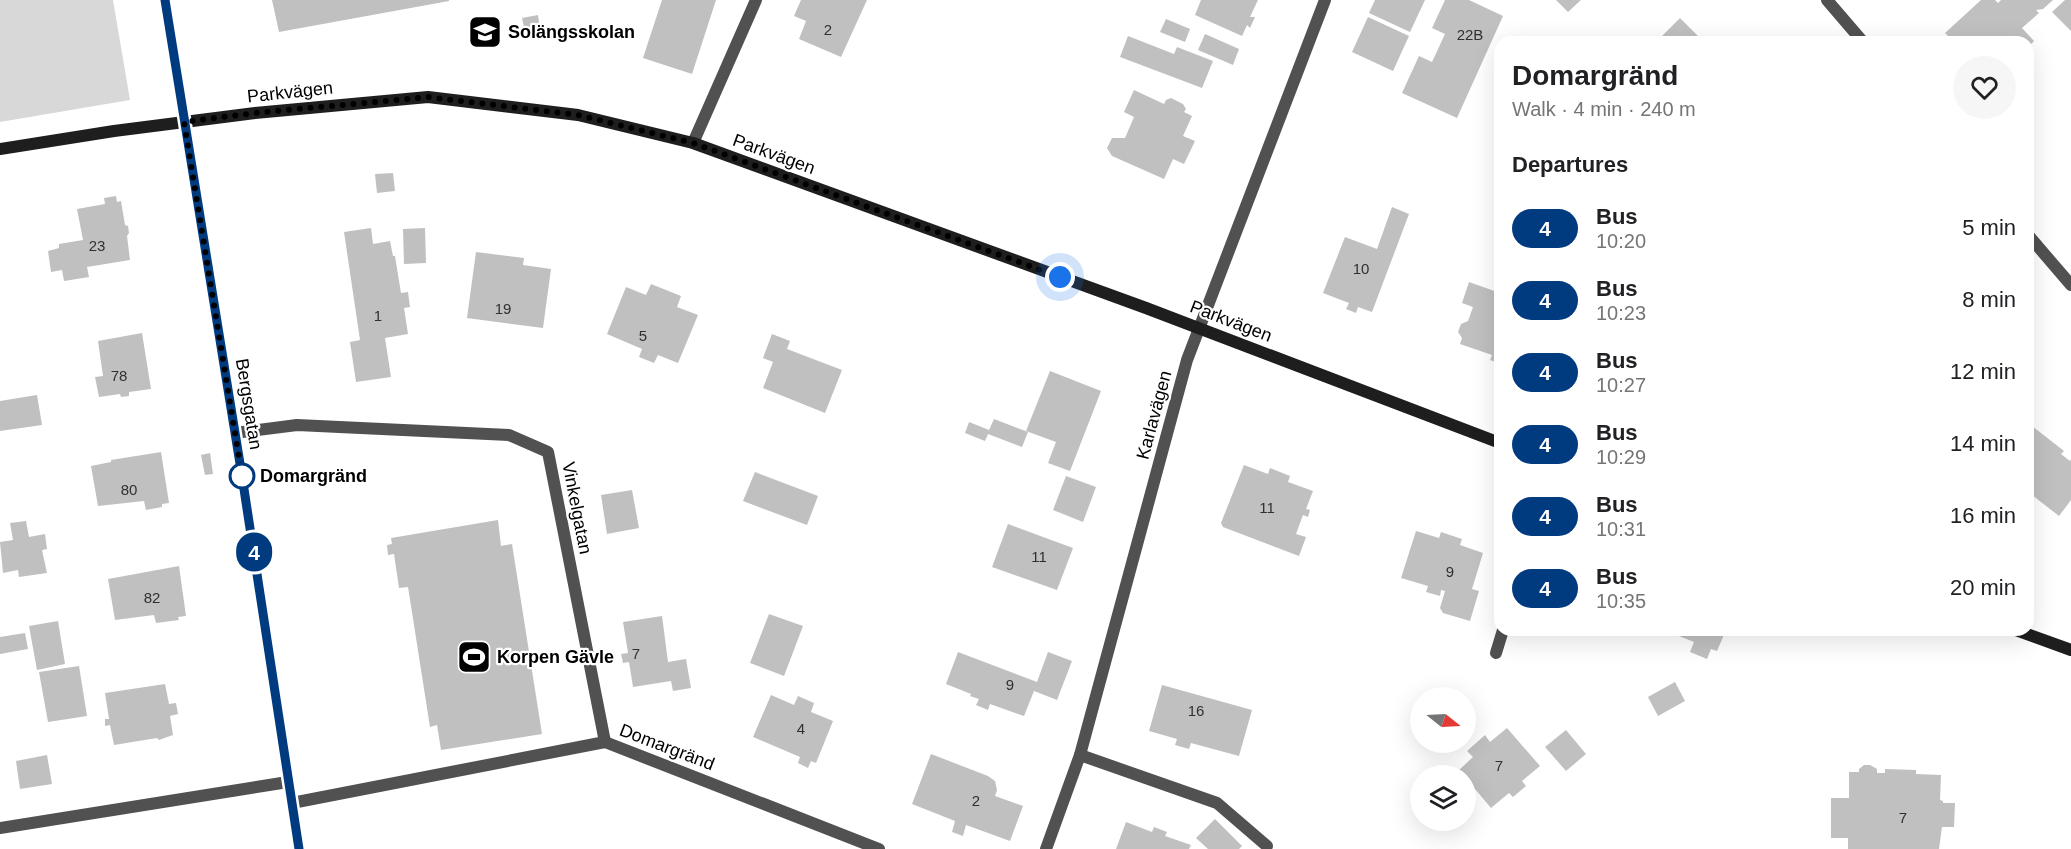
<!DOCTYPE html>
<meta charset="utf-8">
<style>
:root{--surface:#fff;--page:#f6f6f6;--text:#202124;--muted:#757577}
body{margin:0;font-family:Helvetica,sans-serif;background:var(--page);color:var(--text);height:100vh;display:flex;flex-direction:column;font-size:22px;white-space:nowrap}
*{box-sizing:border-box;margin:0}
p{font-size:20px;color:var(--muted)}
.icon{flex:none;width:33px;height:33px;fill:none;stroke:currentColor;stroke-width:2;stroke-linecap:round;stroke-linejoin:round}
.map{position:relative;flex:1;overflow:hidden}
.sheet{position:absolute;left:1494px;top:36px;width:540px;height:600px;display:flex;flex-direction:column;background:var(--surface);border-radius:18px;box-shadow:0 6px 24px #0002}
.sheet>*{flex:none}
.badge{padding:0 12px;border-radius:20px;font-size:21px;line-height:39px}
.needle{width:39px;rotate:108deg}
.tools{position:absolute;left:1410px;top:687px;display:grid;gap:12px}
.tools a{display:grid;place-items:center;width:66px;height:66px;border-radius:50%;background:var(--surface);box-shadow:0 6px 24px #0002;font-size:30px}
.you{position:absolute;width:30px;height:30px;margin:-15px;border:4px solid #fff;border-radius:50%;background:#1a73e8;box-shadow:0 0 0 9px #1a73e833}
.map>.badge{position:absolute;translate:-50% -50%;box-shadow:0 0 0 3px #fff}
h2{padding:0 18px;font-size:22px;line-height:54px}
.round{display:grid;place-items:center;flex:none;width:63px;height:63px;border-radius:32px;background:var(--page)}
.overview{display:flex;align-items:center;justify-content:space-between;height:102px;padding:0 18px}
h1{font-size:28px;font-weight:700;line-height:45px}
ul{padding:0;list-style:none}
li{display:flex;align-items:center;gap:18px;height:72px;padding:0 18px}
li div{flex:1}
li b{display:block;font-size:22px}
li em{font-style:normal}
li .badge{min-width:66px;font-weight:700;text-align:center}
.map>svg:first-child{display:block}
.green{fill:#d8d8d8}
.building{fill:#c0c0c0}
.lines{fill:none;stroke-linecap:round;stroke-linejoin:round}
.service{stroke:#515151;stroke-width:12}
.minor{stroke:#515151;stroke-width:12}
.tertiary{stroke:#515151;stroke-width:12}
.secondary{stroke:#1e1e1e;stroke-width:12}
.line-casing{stroke:#fff;stroke-width:14}
.line{stroke:#003b80;stroke-width:9}
.walk{stroke:#000;stroke-width:6;stroke-dasharray:0 10.8}
.stop-dot{fill:#fff;stroke:#003b80;stroke-width:3}
.labels{text-anchor:middle;stroke-width:4.5;stroke-linejoin:round;paint-order:stroke}
.number-label{font-size:15px;fill:#303030}
.poi-label{font-size:18px;font-weight:bold;fill:#000;stroke:#fff;text-anchor:start}
.street-label{font-size:18px;fill:#000;stroke:#fff}
.stop-label{font-size:18px;font-weight:bold;fill:#000;stroke:#fff;text-anchor:start}
</style>
<div class="map">
<svg width="2071" height="849" viewBox="0 0 2071 849">
<rect width="100%" height="100%" fill="#fff"/>
<path class="green" d="M0,0H113L130,100L0,122Z"/>
<g class="building">
<path d="M272,0H449V1L279,32Z"/>
<path d="M662,0H716L692,74L643,58Z"/>
<path d="M801,0H867L841,57L799,39L806,21L794,16Z"/>
<path d="M1201,0H1258L1250,17H1255L1250,28L1247,25L1242,36L1195,15Z"/>
<path d="M1375,0H1425L1410,32L1369,13Z"/>
<path d="M1445,0H1469L1503,16L1457,118L1402,93L1419,56L1432,62L1445,34L1432,28Z"/>
<path d="M1556,0H1581L1568,12Z"/>
<path d="M1981,0H1995L1998,3L2001,0H2053L2043,9L2036,10L2039,13L2022,28L2034,41L2028,47V42H1954L1945,33Z"/>
<path d="M2065,0H2071V31L2052,12Z"/>
<path d="M538,15L540,29L525,32L522,18Z"/>
<path d="M1368,17L1409,36L1393,71L1352,52Z"/>
<path d="M1680,18L1704,42H1656Z"/>
<path d="M1166,19L1190,29L1185,42L1160,32Z"/>
<path d="M1205,34L1239,49L1233,65L1198,50Z"/>
<path d="M1128,36L1174,54L1177,47L1213,61L1202,88L1120,57Z"/>
<path d="M1134,90L1164,104L1166,100L1171,98L1183,104L1186,109L1184,112L1192,116L1183,136L1195,141L1184,164L1173,159L1164,179L1112,156L1107,148L1112,138H1125L1134,117L1124,112Z"/>
<path d="M393,173L395,191L377,193L375,174Z"/>
<path d="M116,196L117,202L121,201L125,225L128,226L129,233L127,236L130,260L87,267L89,277L64,281L62,270L51,272L48,251L59,248V244L83,240L77,209L105,204L104,198Z"/>
<path d="M1392,207L1409,214L1372,312L1358,307L1356,313L1346,309L1349,303L1323,293L1345,237L1377,249Z"/>
<path d="M371,228L373,244L390,241L393,256H395L401,293L408,292L410,307L404,308L408,334L385,338L391,377L356,382L350,342L360,340L344,232Z"/>
<path d="M425,228L426,263L404,264L403,229Z"/>
<path d="M476,252L524,258L523,265L551,269L543,328L467,318Z"/>
<path d="M1469,282L1500,293L1499,363L1490,360L1492,355L1460,344L1462,338L1458,332L1461,324L1468,321L1473,307L1462,303Z"/>
<path d="M651,284L681,296L677,307L698,315L678,363L658,355L654,363L639,357L642,349L607,334L626,287L646,295Z"/>
<path d="M142,333L151,389L129,392V396L121,397L120,394L99,397L95,377L103,376L98,341Z"/>
<path d="M772,334L790,341L787,349L842,370L825,413L763,388L773,362L763,358Z"/>
<path d="M1050,371L1101,391L1070,471L1048,463L1056,442L1026,431Z"/>
<path d="M37,395L42,425L0,431V401Z"/>
<path d="M994,419L1028,432L1022,447L988,434L985,441L965,433L969,422L989,430Z"/>
<path d="M2028,423L2064,451L2061,454L2070,461L2071,459V500L2059,516L2028,492Z"/>
<path d="M161,452L169,503L162,504V507L146,510L144,501L98,506L91,466L111,462V460Z"/>
<path d="M210,453L213,474L205,475L201,455Z"/>
<path d="M1244,465L1268,474L1270,468L1290,476L1288,482L1313,491L1306,509L1310,510L1308,517L1303,515L1296,534L1306,537L1299,556L1223,527L1221,523Z"/>
<path d="M755,472L818,496L807,525L743,501Z"/>
<path d="M1066,476L1096,487L1083,522L1053,510Z"/>
<path d="M632,490L639,528L607,534L601,495Z"/>
<path d="M498,520L501,546L512,544L542,734L441,750L437,725L430,727L408,587L399,588L394,554L388,555L387,545L392,544L391,538Z"/>
<path d="M26,521L29,537L45,534L47,549L42,550L47,573L19,577L18,570L3,573L0,542L13,540L10,523Z"/>
<path d="M1008,524L1073,548L1057,590L992,567Z"/>
<path d="M1416,531L1439,538L1441,532L1462,539L1460,545L1483,553L1472,589L1479,591L1470,621L1443,613L1440,608L1445,591L1441,590L1440,596L1426,592L1428,586L1401,578Z"/>
<path d="M179,566L186,616L178,617L179,620L156,623L154,615L115,620L108,579Z"/>
<path d="M769,614L803,626L784,676L750,663Z"/>
<path d="M662,616L668,662L686,659L691,688L673,691L671,681L633,687L629,662L623,663L621,654L628,653L623,622Z"/>
<path d="M58,621L65,664L37,670L29,626Z"/>
<path d="M1670,630H1726L1717,651L1711,649L1707,659L1690,652L1694,642L1669,632Z"/>
<path d="M25,633L28,649L0,654V637Z"/>
<path d="M958,652L1037,682L1048,652L1072,661L1057,700L1034,691L1024,716L990,704L988,710L976,705L979,699L970,696L971,694L946,684Z"/>
<path d="M79,666L87,716L48,722L39,672Z"/>
<path d="M1675,682L1685,701L1658,716L1648,697Z"/>
<path d="M165,684L169,704L176,703L178,714L170,716L173,735L159,740L157,738L114,745L110,725L105,726V719H109L105,693Z"/>
<path d="M1162,685L1252,710L1239,756L1191,743L1189,749L1175,745L1177,739L1149,731Z"/>
<path d="M771,695L794,705L798,696L814,703L811,712L833,721L816,763L811,761L808,768L798,763L800,757L753,737Z"/>
<path d="M1507,728L1540,766L1522,781L1526,786L1513,797L1509,793L1491,808L1459,770L1473,757L1467,751L1485,735L1490,742Z"/>
<path d="M1566,730L1586,754L1566,771L1545,747Z"/>
<path d="M931,754L988,776L995,781L997,790L995,796L1023,806L1010,841L966,825L963,836L952,832L955,821L912,804Z"/>
<path d="M47,755L52,784L20,789L16,761Z"/>
<path d="M1864,765H1870L1877,769V773H1885V769L1916,770V774L1941,775L1940,800L1943,801V803H1955L1954,827H1942L1939,849H1848V838H1831V798H1849V772H1859V769Z"/>
<path d="M1215,819L1242,846L1239,849H1208L1196,838Z"/>
<path d="M1126,822L1152,832L1154,827L1167,832L1165,836L1191,845L1189,849H1116Z"/>
</g>
<g class="lines">
<g class="service">
<path d="M1496,653L1503,630"/>
<path d="M1080,755L1217,803L1267,846"/>
</g>
<g class="minor">
<path d="M1827,0L1863,42"/>
<path d="M693,143L756,0"/>
<path d="M2028,235L2071,285"/>
<path d="M235,433L297,425L509,435L548,452L605,742"/>
<path d="M292,803L605,742L879,849"/>
<path d="M0,828L288,782"/>
<path d="M1046,849L1080,755L1187,360L1325,0"/>
</g>
<path class="tertiary" d="M165,0L242,476L299,849"/>
<g class="secondary">
<path d="M0,149L114,131L255,113L428,97L578,115L693,143L1146,308L1500,443"/>
<path d="M2016,630L2071,650"/>
</g>
</g>
<g class="lines">
<g class="line-casing">
<path id="line" d="M165,0L242,476L299,849"/>
</g>
<use href="#line" class="line"/>
<path class="walk" d="M242,476L184,122L255,113L428,97L578,115L693,143L1060,277"/>
</g>
<defs>
<g id="school-square" transform="scale(1.725)"><rect x="-9" y="-9" width="18" height="18" rx="4" fill="#000" stroke="#fff"/><path d="M0-5L7-2L0 1L-7-2ZM-4 1L0 2.5L4 1V4Q0 6-4 4Z" fill="#fff"/></g>
<g id="stadium-square" transform="scale(1.725)"><rect x="-9" y="-9" width="18" height="18" rx="4" fill="#000" stroke="#fff"/><path d="M0-5a6.5 5 0 1 0 0 10a6.5 5 0 1 0 0-10ZM-3.5-1.8h7v3.6h-7Z" fill="#fff"/></g>
</defs>
<g fill-rule="evenodd">
<use href="#school-square" x="485" y="32"/>
<use href="#stadium-square" x="474" y="657"/>
</g>
<circle class="stop-dot" cx="242" cy="476" r="12"/>
<g class="labels">
<g class="number-label">
<text x="828" y="35">2</text>
<text x="1470" y="40">22B</text>
<text x="97" y="251">23</text>
<text x="1361" y="274">10</text>
<text x="503" y="314">19</text>
<text x="378" y="321">1</text>
<text x="643" y="341">5</text>
<text x="119" y="381">78</text>
<text x="129" y="495">80</text>
<text x="1267" y="513">11</text>
<text x="1039" y="562">11</text>
<text x="1450" y="577">9</text>
<text x="152" y="603">82</text>
<text x="636" y="659">7</text>
<text x="1010" y="690">9</text>
<text x="1196" y="716">16</text>
<text x="801" y="734">4</text>
<text x="1499" y="771">7</text>
<text x="976" y="806">2</text>
<text x="1903" y="823">7</text>
</g>
<g class="poi-label">
<text x="508" y="38">Solängsskolan</text>
<text x="497" y="663">Korpen Gävle</text>
</g>
<g class="street-label">
<text transform="translate(290 92) rotate(-6)" y="6">Parkvägen</text>
<text transform="translate(774 154) rotate(20)" y="6">Parkvägen</text>
<text transform="translate(1231 321) rotate(21)" y="6">Parkvägen</text>
<text transform="translate(249 404) rotate(81)" y="6">Bergsgatan</text>
<text transform="translate(1154 415) rotate(-75)" y="6">Karlavägen</text>
<text transform="translate(577 508) rotate(79)" y="6">Vinkelgatan</text>
<text transform="translate(667 747) rotate(21)" y="6">Domargränd</text>
</g>
<g class="stop-label">
<text x="260" y="482">Domargränd</text>
</g>
</g>
</svg>
<div class="tools">
<a><svg class="needle" viewBox="-14 -14 28 28"><path d="M0-13l5 13h-10z" fill="#e53935"/><path d="M0 13l5-13h-10z" fill="#757577"/></svg></a>
<a><svg class="icon" aria-label="layers" viewBox="0 0 24 24"><path d="M12 4l9 5-9 5-9-5zM3 14l9 5 9-5"/></svg></a>
</div>
<div class="you" style="left:1060px;top:277px"></div>
<b class="badge" style="left:254px;top:552px;background:#003b80;color:#fff">4</b>
<section class="sheet">
<div class="overview"><div><h1>Domargränd</h1><p>Walk · 4 min · 240 m</p></div><a class="round"><svg class="icon" aria-label="heart" viewBox="0 0 24 24"><path d="M12 20l-8-8c-3-5 5-10 8-4 3-6 11-1 8 4z"/></svg></a></div>
<h2>Departures</h2>
<ul>
<li><span class="badge" style="background:#003b80;color:#fff">4</span><div><b>Bus</b><p>10:20</p></div><em>5 min</em></li>
<li><span class="badge" style="background:#003b80;color:#fff">4</span><div><b>Bus</b><p>10:23</p></div><em>8 min</em></li>
<li><span class="badge" style="background:#003b80;color:#fff">4</span><div><b>Bus</b><p>10:27</p></div><em>12 min</em></li>
<li><span class="badge" style="background:#003b80;color:#fff">4</span><div><b>Bus</b><p>10:29</p></div><em>14 min</em></li>
<li><span class="badge" style="background:#003b80;color:#fff">4</span><div><b>Bus</b><p>10:31</p></div><em>16 min</em></li>
<li><span class="badge" style="background:#003b80;color:#fff">4</span><div><b>Bus</b><p>10:35</p></div><em>20 min</em></li>
</ul>
</section>
</div>
